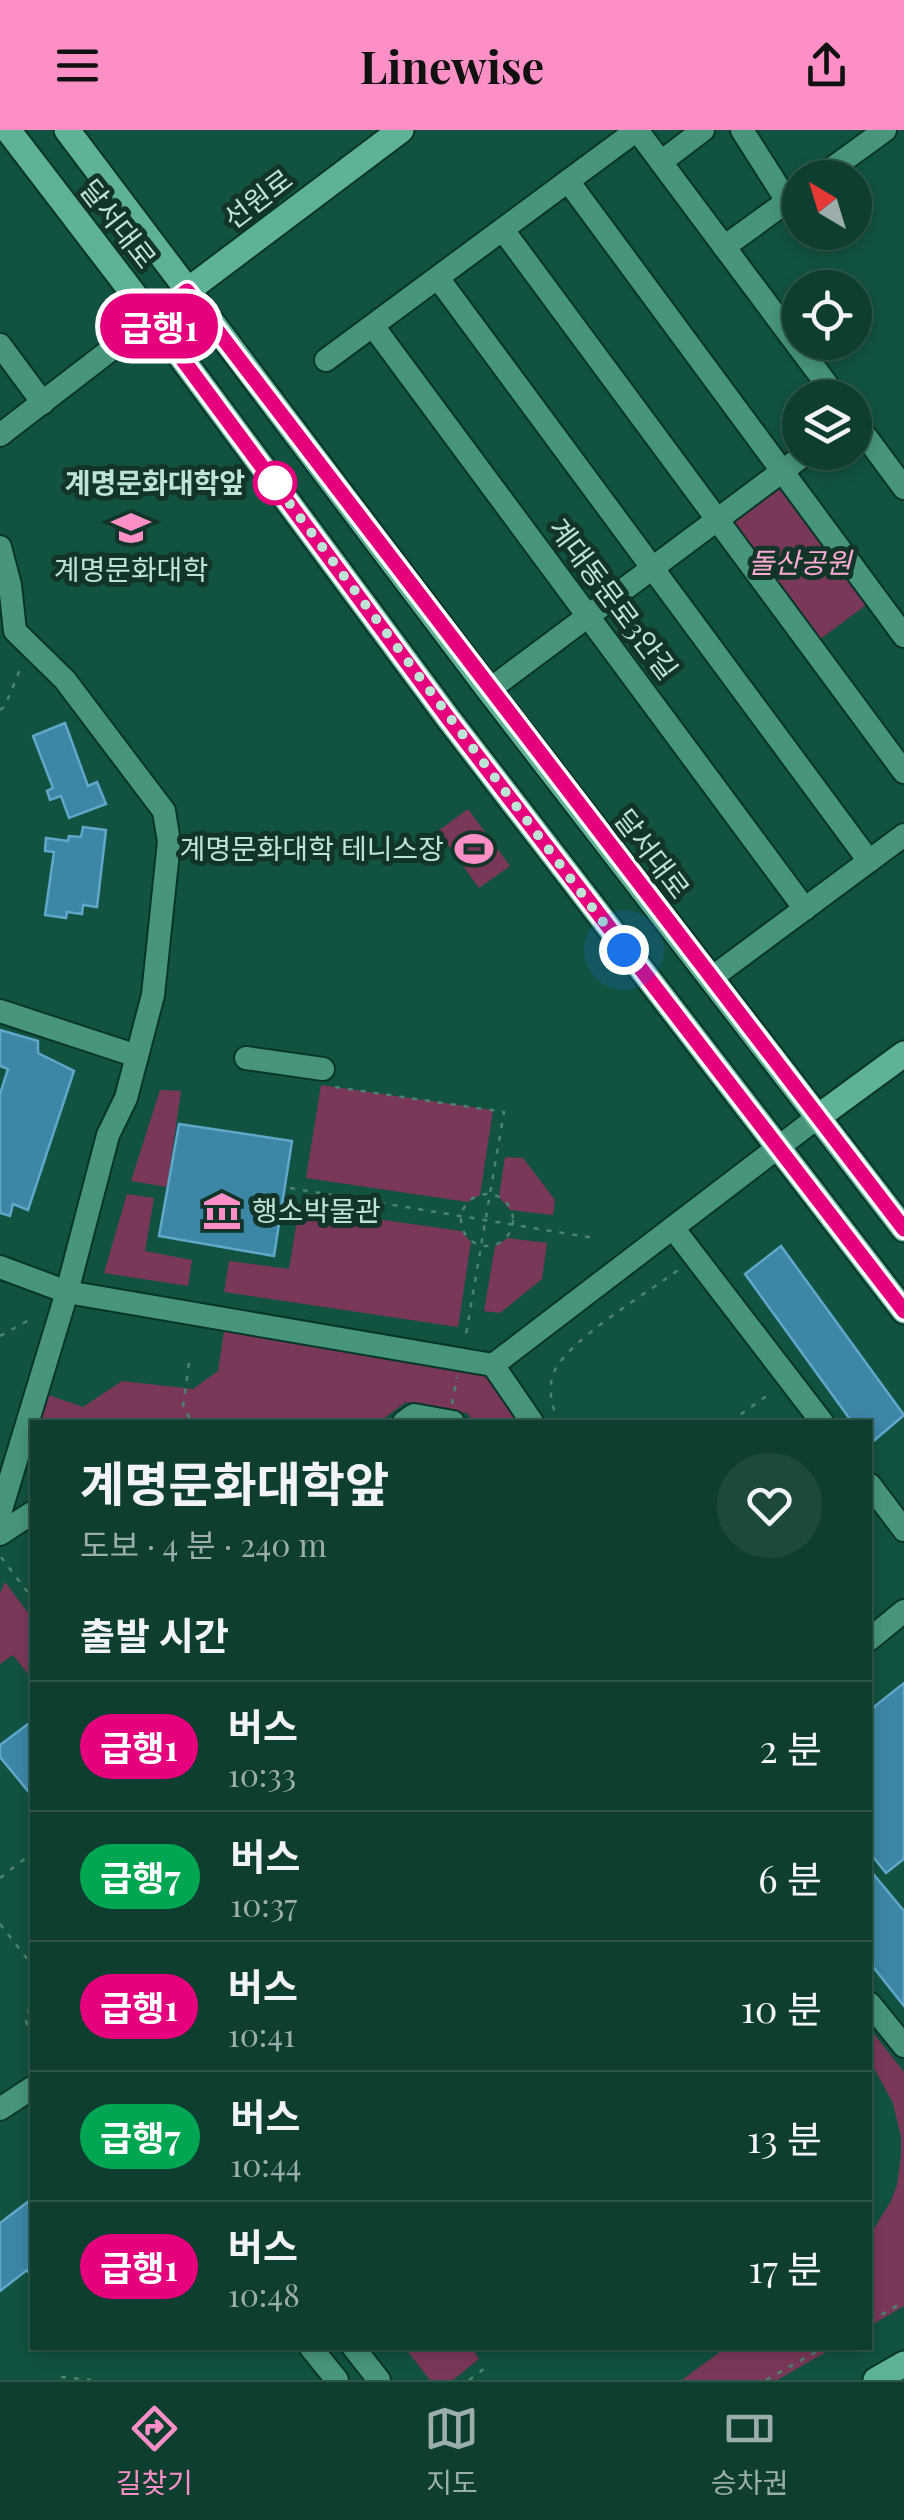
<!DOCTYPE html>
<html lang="ko">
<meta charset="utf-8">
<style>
:root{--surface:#0e3e30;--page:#1c493c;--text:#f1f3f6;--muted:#9baeab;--line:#2e574c;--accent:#fb8fc6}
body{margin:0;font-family:"Playfair Display","Noto Sans KR",serif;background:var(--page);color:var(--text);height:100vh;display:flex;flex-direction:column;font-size:38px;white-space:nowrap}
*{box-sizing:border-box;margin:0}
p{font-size:32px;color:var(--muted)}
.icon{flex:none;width:55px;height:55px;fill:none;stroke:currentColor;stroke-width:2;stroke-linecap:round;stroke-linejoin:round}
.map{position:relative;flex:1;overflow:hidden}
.side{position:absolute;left:30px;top:1290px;width:842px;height:930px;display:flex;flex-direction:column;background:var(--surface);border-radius:0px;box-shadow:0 5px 15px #0003,0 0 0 2px var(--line)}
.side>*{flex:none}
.badge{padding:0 20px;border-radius:32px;font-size:35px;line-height:65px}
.needle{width:65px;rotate:322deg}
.tools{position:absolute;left:782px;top:30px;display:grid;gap:20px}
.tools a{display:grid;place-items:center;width:90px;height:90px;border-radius:50%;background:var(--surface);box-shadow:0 5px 15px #0003,0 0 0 2px var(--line);font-size:50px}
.you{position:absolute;width:50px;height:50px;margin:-25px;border:8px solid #fff;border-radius:50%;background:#1a73e8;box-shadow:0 0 0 15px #1a73e833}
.map>.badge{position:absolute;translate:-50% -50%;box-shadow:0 0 0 5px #fff}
h2{padding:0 50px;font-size:38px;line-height:90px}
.round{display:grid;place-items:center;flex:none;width:105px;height:105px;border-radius:52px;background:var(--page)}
.headline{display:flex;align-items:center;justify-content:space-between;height:170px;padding:0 50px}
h1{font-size:48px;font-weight:700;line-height:75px}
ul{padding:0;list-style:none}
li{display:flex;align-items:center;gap:30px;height:130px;padding:0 50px;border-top:2px solid var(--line)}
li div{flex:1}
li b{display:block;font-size:38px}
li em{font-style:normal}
li .badge{min-width:110px;font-weight:700;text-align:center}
header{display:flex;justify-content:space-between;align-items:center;height:130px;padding:0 50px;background:var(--accent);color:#111;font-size:45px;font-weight:700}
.tabs{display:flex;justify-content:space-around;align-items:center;height:140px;border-top:2px solid var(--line);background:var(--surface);font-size:28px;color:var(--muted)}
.tabs a{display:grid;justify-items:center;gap:5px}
.tabs .active{color:var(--accent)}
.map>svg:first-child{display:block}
.green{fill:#79385a}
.building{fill:#3c86a6;stroke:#5fa8ca;stroke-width:2.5}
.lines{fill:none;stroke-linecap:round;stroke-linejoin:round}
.minor-casing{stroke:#083528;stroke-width:26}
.major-casing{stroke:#083528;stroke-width:29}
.path{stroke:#4c8372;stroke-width:2.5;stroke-dasharray:5 8;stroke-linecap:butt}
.minor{stroke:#47967c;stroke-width:22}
.major{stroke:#5eb396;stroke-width:25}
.line-casing{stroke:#fff;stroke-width:22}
.line{stroke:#e6007e;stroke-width:15}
.walk{stroke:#bee4d5;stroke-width:10;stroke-dasharray:0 18}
.stop-dot{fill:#fff;stroke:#e6007e;stroke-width:5}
.labels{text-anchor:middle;stroke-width:10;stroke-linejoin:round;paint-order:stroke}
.street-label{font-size:28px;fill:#bee4d5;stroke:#123429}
.stop-label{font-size:28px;font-weight:bold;fill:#bee4d5;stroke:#123429;text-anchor:end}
.park-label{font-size:28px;font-style:italic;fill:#fcaad2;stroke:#123429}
.poi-label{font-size:28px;fill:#bee4d5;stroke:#123429}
</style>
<header><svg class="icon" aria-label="menu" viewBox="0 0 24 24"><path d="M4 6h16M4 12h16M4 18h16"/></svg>Linewise<svg class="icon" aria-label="share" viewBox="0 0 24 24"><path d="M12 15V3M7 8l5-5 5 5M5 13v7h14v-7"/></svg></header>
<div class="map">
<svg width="904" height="2250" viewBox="0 0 904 2250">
<rect width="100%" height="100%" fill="#125240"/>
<g class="green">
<path d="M785,354L870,472L815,513L729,395Z"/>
<path d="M468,679L510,736L479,758L438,701Z"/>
<path d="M321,955L493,980L480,1065L468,1072L306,1048Z"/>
<path d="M160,960L181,961L167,1057L131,1051Z"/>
<path d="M505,1027L523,1028L555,1070L553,1085L510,1080L499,1067Z"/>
<path d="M127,1064L154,1068L145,1121L192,1130L188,1156L104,1143Z"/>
<path d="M299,1078L461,1101L471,1112L458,1197L224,1162L229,1131L289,1139Z"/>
<path d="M508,1108L547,1113L542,1149L500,1183L484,1181L495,1116Z"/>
<path d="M226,1189L493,1235L532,1292H474L467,1283L406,1272L379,1292H35L37,1261L83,1277L122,1251L193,1259L218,1241Z"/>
<path d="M5,1452L32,1488L31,1548L13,1525L0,1534V1463Z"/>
<path d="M870,1899L904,1942V2176L870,2196V2105L891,2071L897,2055L901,2025V2007L893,1973L870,1931Z"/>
<path d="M405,2218H472L479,2229L453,2250H430Z"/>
<path d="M725,2218H833L777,2250H682Z"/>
</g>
<g class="building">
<path d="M65,593L88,656L97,652L106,674L69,688L61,666L50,670L47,661L53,658L33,606Z"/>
<path d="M83,697L106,700L97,777L83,775L82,784L67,782L66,788L45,785L54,722L45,721L46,708L68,711L69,706L81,707Z"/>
<path d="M0,900L38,911V923L74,941L28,1080L13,1074L10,1086L0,1083V964L8,939L0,936Z"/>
<path d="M179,994L292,1011L274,1126L159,1106Z"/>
<path d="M781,1116L904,1285L870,1314V1292H852L745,1144Z"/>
<path d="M904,1553V1729L886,1743L870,1723V1580Z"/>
<path d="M32,1591V1666L0,1627V1615Z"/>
<path d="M870,1740L904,1781V1876L870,1833Z"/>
<path d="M29,2071L32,2077V2148L27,2140L0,2161V2093Z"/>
</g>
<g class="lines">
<g class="minor-casing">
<g id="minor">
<path d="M637,0L837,268"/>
<path d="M742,0L787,71"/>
<path d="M661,32L703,0"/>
<path d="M819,48L885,0"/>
<path d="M568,51L904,506"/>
<path d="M503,100L904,642"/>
<path d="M724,117L800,62"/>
<path d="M438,148L869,731"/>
<path d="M373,196L805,779"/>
<path d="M0,215L43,273"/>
<path d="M326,230L637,0"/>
<path d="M855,292L904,358"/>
<path d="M0,305L187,161"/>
<path d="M0,417L10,455L15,501L65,550L164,681L169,712L153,865L126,968L108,1005L67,1162L0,1383"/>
<path d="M489,560L808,322"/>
<path d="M710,849L904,705"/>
<path d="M0,881L137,926"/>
<path d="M246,928L323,939"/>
<path d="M673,1098L822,1292"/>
<path d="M0,1137L67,1162L493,1235"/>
<path d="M404,1292L414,1285L453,1292"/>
<path d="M532,1292L493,1235L818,987"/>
<path d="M870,1355L904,1400"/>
<path d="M0,1404L32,1383"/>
<path d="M870,1509L904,1481"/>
<path d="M870,1874L904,1916"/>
<path d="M0,1979L32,1958"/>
<path d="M311,2218L337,2250"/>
<path d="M354,2218L379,2250"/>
</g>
</g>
<g class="major-casing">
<g id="major">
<path d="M8,0L152,188L448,588L904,1181"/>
<path d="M67,0L489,560L904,1099"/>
<path d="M187,161L401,0"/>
<path d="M818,987L904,924"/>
<path d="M876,2250L904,2234"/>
</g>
</g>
<g class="path">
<path d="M0,580L5,576L21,537"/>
<path d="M335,957L504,982L465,1210"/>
<path d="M290,1058L594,1108"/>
<circle cx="487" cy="1090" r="26"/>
<path d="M0,1206L31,1189"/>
<path d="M189,1233L183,1277L192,1292"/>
<path d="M452,1274L457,1247"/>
<path d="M560,1292C551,1278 547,1256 555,1240C570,1209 650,1161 681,1138"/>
<path d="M730,1292L772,1262"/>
<path d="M1,1427L32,1468"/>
<path d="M0,1748L32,1723"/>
<path d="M0,1794L32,1835"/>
<path d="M32,1865L26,1891L32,1912"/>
<path d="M870,2191L904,2172"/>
<path d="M61,2247L91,2250"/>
<path d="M469,2250L489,2235"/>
<path d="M766,2250L823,2218"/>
</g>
<use href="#minor" class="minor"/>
<use href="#major" class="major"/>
</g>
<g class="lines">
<g class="line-casing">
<path id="line" d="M904,1099L187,161L152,188L448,588L904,1181"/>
</g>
<use href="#line" class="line"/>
<path class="walk" d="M275,353L266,342L624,820"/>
</g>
<defs>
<g id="university-bare" transform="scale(3)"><path d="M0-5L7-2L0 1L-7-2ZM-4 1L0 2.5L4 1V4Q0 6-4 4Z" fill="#fb8fc6" stroke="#123429" stroke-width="2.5" paint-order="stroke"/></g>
<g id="stadium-bare" transform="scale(3)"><path d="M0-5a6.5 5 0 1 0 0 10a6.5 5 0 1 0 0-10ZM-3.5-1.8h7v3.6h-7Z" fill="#fb8fc6" stroke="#123429" stroke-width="2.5" paint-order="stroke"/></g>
<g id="museum-bare" transform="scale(3)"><path d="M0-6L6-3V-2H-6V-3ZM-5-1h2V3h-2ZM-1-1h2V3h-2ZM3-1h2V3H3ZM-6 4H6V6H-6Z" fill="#fb8fc6" stroke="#123429" stroke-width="2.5" paint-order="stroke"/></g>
</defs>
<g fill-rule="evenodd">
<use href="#university-bare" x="131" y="398"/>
<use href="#stadium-bare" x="474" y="719"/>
<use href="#museum-bare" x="222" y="1081"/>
</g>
<circle class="stop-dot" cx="275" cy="353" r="20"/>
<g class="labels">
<g class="street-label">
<text transform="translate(258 69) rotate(-37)" y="10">선원로</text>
<text transform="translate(118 94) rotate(52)" y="10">달서대로</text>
<text transform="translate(613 469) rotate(53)" y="10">계대동문로3안길</text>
<text transform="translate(652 724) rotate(53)" y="10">달서대로</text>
</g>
<g class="stop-label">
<text x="245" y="363">계명문화대학앞</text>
</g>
<g class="park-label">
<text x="800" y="443">돌산공원</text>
</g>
<g class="poi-label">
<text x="131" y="450">계명문화대학</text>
<text x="444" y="729" text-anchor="end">계명문화대학 테니스장</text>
<text x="252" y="1091" text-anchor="start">행소박물관</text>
</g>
</g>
</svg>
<div class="tools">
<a><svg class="needle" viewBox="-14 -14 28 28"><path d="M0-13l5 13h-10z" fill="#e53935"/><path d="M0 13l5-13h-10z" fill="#9baeab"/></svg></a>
<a><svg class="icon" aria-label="locate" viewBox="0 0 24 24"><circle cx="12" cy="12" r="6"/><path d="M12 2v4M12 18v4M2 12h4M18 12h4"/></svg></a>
<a><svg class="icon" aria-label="layers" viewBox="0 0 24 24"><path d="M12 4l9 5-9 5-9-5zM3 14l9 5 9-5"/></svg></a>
</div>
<div class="you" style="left:624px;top:820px"></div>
<b class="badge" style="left:159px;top:196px;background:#e6007e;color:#fff">급행1</b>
<section class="side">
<div class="headline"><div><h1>계명문화대학앞</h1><p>도보 · 4 분 · 240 m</p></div><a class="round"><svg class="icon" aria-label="heart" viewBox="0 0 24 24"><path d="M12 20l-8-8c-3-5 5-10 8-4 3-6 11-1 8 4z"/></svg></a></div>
<h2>출발 시간</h2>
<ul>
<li><span class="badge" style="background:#e6007e;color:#fff">급행1</span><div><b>버스</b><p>10:33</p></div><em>2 분</em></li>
<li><span class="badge" style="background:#00a651;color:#fff">급행7</span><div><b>버스</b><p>10:37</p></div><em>6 분</em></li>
<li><span class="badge" style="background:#e6007e;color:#fff">급행1</span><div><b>버스</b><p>10:41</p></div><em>10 분</em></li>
<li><span class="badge" style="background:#00a651;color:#fff">급행7</span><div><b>버스</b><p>10:44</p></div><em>13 분</em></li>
<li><span class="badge" style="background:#e6007e;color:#fff">급행1</span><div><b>버스</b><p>10:48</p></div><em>17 분</em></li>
</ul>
</section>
</div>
<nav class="tabs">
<a class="active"><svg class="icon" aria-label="directions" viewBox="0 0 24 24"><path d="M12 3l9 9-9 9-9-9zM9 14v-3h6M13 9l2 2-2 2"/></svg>길찾기</a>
<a><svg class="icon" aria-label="map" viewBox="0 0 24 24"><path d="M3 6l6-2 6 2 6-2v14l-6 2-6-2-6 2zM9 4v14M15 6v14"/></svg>지도</a>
<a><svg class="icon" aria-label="tickets" viewBox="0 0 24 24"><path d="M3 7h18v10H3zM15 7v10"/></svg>승차권</a>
</nav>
